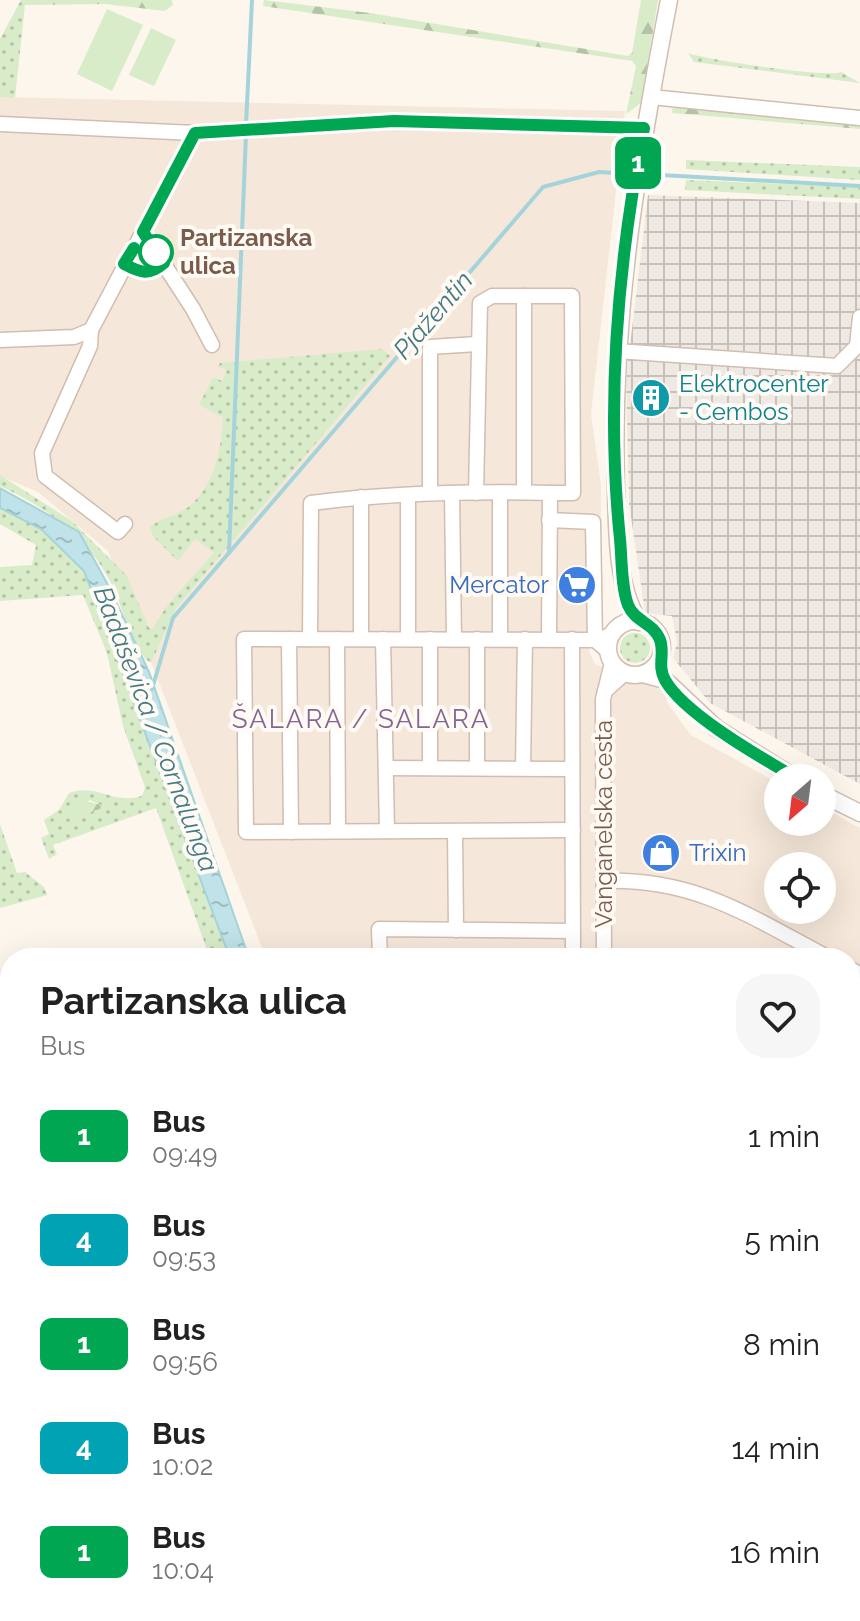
<!DOCTYPE html>
<meta charset="utf-8">
<style>
:root{--surface:#fff;--page:#f6f6f6;--text:#222;--muted:#767676}
body{margin:0;font-family:Raleway,sans-serif;background:var(--page);color:var(--text);height:100vh;display:flex;flex-direction:column;font-size:30px;white-space:nowrap}
*{box-sizing:border-box;margin:0}
p{font-size:26px;color:var(--muted)}
.icon{flex:none;width:44px;height:44px;fill:none;stroke:currentColor;stroke-width:2;stroke-linecap:round;stroke-linejoin:round}
.map{position:relative;flex:1;overflow:hidden}
.panel{position:absolute;left:0px;top:948px;width:860px;height:674px;display:flex;flex-direction:column;background:var(--surface);border-radius:32px 32px 0 0;box-shadow:0 8px 32px #0002}
.panel>*{flex:none}
.badge{padding:0 16px;border-radius:12px;font-size:28px;line-height:52px}
.needle{width:52px;rotate:208deg}
.controls{position:absolute;left:764px;top:764px;display:grid;gap:16px}
.controls a{display:grid;place-items:center;width:72px;height:72px;border-radius:50%;background:var(--surface);box-shadow:0 8px 32px #0002;font-size:40px}
.map>.badge{position:absolute;translate:-50% -50%;box-shadow:0 0 0 4px #fff}
.round{display:grid;place-items:center;flex:none;width:84px;height:84px;border-radius:32px;background:var(--page)}
.overview{display:flex;align-items:center;justify-content:space-between;height:136px;padding:0 40px}
h1{font-size:38px;font-weight:700;line-height:60px}
ul{padding:0;list-style:none}
li{display:flex;align-items:center;gap:24px;height:104px;padding:0 40px}
li div{flex:1}
li b{display:block;font-size:30px}
li em{font-style:normal}
li .badge{min-width:88px;font-weight:700;text-align:center}
.map>svg:first-child{display:block}
.residential{fill:#f5e8da;fill-rule:evenodd}
.industrial{fill:url(#industrial-grid)}
.education{fill:#f3e8fa}
.grass{fill:url(#grass-dots);fill-rule:evenodd}
.forest{fill:url(#forest-firs)}
.garden{fill:#d8ecc9}
.water{fill:url(#water-ripples);stroke:#a5d3da;stroke-width:2}
.lines{fill:none;stroke-linecap:round;stroke-linejoin:round}
.stream{stroke:#a5d3da;stroke-width:4}
.minor-casing{stroke:#d1beb0;stroke-width:17}
.tertiary-casing{stroke:#d1beb0;stroke-width:19}
.primary-casing{stroke:#dad1cd;stroke-width:25}
.minor{stroke:#fff;stroke-width:14}
.tertiary{stroke:#fff;stroke-width:16}
.primary{stroke:#fbd9a5;stroke-width:22}
.line-casing{stroke:#fff;stroke-width:18}
.line{stroke:#00a651;stroke-width:12}
.stop-dot{fill:#fff;stroke:#00a651;stroke-width:4}
.labels{text-anchor:middle;stroke-width:8;stroke-linejoin:round;paint-order:stroke}
.stop-label{font-size:24px;font-weight:bold;fill:#7a5c4d;stroke:#fffaf3;text-anchor:start}
.culture-label{font-size:24px;fill:#0d838f;stroke:#fffaf3;text-anchor:start}
.shop-label{font-size:24px;fill:#366cbe;stroke:#fffaf3;text-anchor:end}
.street-label{font-size:24px;fill:#7a5c4d;stroke:#fffaf3}
.water-label{font-size:26px;font-style:italic;fill:#437c86;stroke:#fffaf3}
.neighbourhood-label{font-size:26px;letter-spacing:2px;fill:#846695;stroke:#fffaf3}
</style>
<div class="map">
<svg width="860" height="1621" viewBox="0 0 860 1621">
<defs>
<pattern id="industrial-grid" width="8" height="8" patternUnits="userSpaceOnUse" patternTransform="scale(2)"><rect width="8" height="8" fill="#efe9e4"/><path d="M0 4h8M4 0v8" fill="none" stroke="#c7c0bb"/></pattern>
<pattern id="grass-dots" width="8" height="8" patternUnits="userSpaceOnUse" patternTransform="scale(2)"><rect width="8" height="8" fill="#d8ecc9"/><path d="M2 2h.1M6 6h.1" fill="none" stroke="#b4c2a5" stroke-width="1.8" stroke-linecap="round"/></pattern>
<pattern id="forest-firs" width="22" height="20" patternUnits="userSpaceOnUse" patternTransform="scale(2)"><rect width="22" height="20" fill="#d8ecc9"/><path d="M5 1l3.5 6h-7zM16 11l3.5 6h-7z" fill="#b4c2a5"/></pattern>
<pattern id="water-ripples" width="26" height="14" patternUnits="userSpaceOnUse" patternTransform="scale(2)"><rect width="26" height="14" fill="#bfe3e8"/><path d="M2 4q2-2 4 0t4 0M15 11q2-2 4 0t4 0" fill="none" stroke="#a0bbbe"/></pattern>
</defs>
<rect width="100%" height="100%" fill="#fdf6ec"/>
<g class="residential">
<path d="M0,97L625,111L591,414L601,485L600,612L589,651L595,664L664,691L668,704L691,735L778,783V822H822V807L860,828V1231L850,1251V958H266L108,551L38,492L0,476ZM778,866H822V910H778Z"/>
<path d="M467,1612H664L659,1621H469Z"/>
</g>
<path class="industrial" d="M648,195L860,203V784L710,703L673,658L677,642L672,616L645,613L629,503L626,379Z"/>
<path class="education" d="M860,1342V1621H722L716,1617L719,1612H850V1371Z"/>
<g class="grass">
<path d="M21,0L25,5L15,98L0,97V39Z"/>
<path d="M688,53C708,60 827,78 841,72L860,83L694,62Z"/>
<path d="M686,160L860,167V180L686,169Z"/>
<path d="M686,180L860,187V199L685,190Z"/>
<path d="M382,349L390,356L176,608L151,663C134,654 122,606 113,587C90,538 48,508 0,486V475L72,521L127,576L149,628L153,629C166,602 194,577 214,552L195,539L178,561L153,536L150,527C161,518 173,517 184,510C214,491 222,448 223,417L199,405L213,377L222,381L227,370L218,367L220,363Z"/>
<path d="M0,502C34,519 68,544 87,577L231,958H210L156,808L53,845L57,854L49,859L41,838L49,834L44,820L59,810L69,793C98,783 112,805 142,796L145,787L123,726L107,653L83,595L0,601V567L32,565L36,545L0,524ZM90,800L101,805L100,809L68,819L71,810Z"/>
<circle cx="635" cy="648" r="15"/>
<path d="M0,824L17,873L25,872L44,887L47,895L0,908Z"/>
<path d="M10,1332V1413L0,1379V1336Z"/>
<path d="M0,1540H10V1568L6,1569L0,1593Z"/>
<path d="M132,1612H225L199,1615L200,1621H134Z"/>
<path d="M331,1612H387L388,1613L370,1620Z"/>
</g>
<g class="forest">
<path d="M21,0H172L173,5L165,11L105,4L25,5Z"/>
<path d="M264,0L370,13L628,56L632,53L641,0H658L641,103L626,114L636,66L632,61L263,6Z"/>
<path d="M673,104L860,123V129L672,113Z"/>
<path d="M81,800L102,805L100,809L68,819V813Z"/>
</g>
<g class="garden">
<path d="M107,9L143,25L112,91L77,74Z"/>
<path d="M151,28L176,40L154,86L129,75Z"/>
</g>
<path class="water" d="M0,488L79,532L108,585L149,672L249,958H230L84,571L41,529L0,508Z"/>
<g class="lines">
<g class="stream">
<path d="M246,125L252,0"/>
<path d="M643,174L860,186"/>
<path d="M229,553L246,134"/>
<path d="M152,689L173,618L543,187L599,172L634,174"/>
</g>
<g class="minor-casing">
<g id="minor">
<path d="M651,97L860,118"/>
<path d="M0,124L195,133"/>
<path d="M143,232L193,309L212,345"/>
<path d="M0,340L74,337L91,330"/>
<path d="M616,351L837,366L857,346L860,317"/>
<path d="M524,492V296"/>
<path d="M430,493V347L477,344"/>
<path d="M452,493L454,639"/>
<path d="M476,493L480,303L492,296H572L573,493H550"/>
<path d="M500,493V639"/>
<path d="M408,495V639"/>
<path d="M361,497V639"/>
<path d="M549,520L593,522L595,640"/>
<path d="M125,524L118,532L45,476L42,453L90,346L91,330L195,133L394,121L644,128"/>
<path d="M289,639L291,832"/>
<path d="M310,639L311,503C390,493 470,491 550,493L549,639"/>
<path d="M337,639L338,831"/>
<path d="M383,639L387,831"/>
<path d="M430,639V768"/>
<path d="M572,639L573,958"/>
<path d="M595,640L608,651"/>
<path d="M605,691L625,673"/>
<path d="M386,768L572,769"/>
<path d="M477,768V639"/>
<path d="M523,768L525,639"/>
<path d="M573,830L246,832L244,639L595,640L612,635"/>
<path d="M455,831L456,930"/>
<path d="M604,881C696,878 751,917 829,958"/>
<path d="M380,958L379,929L573,931"/>
<path d="M604,958L603,699L612,663"/>
<path d="M850,969L860,974"/>
<path d="M0,1119L10,1160"/>
<path d="M51,1621V1612"/>
</g>
</g>
<g class="tertiary-casing">
<g id="tertiary">
<circle cx="635" cy="648" r="27"/>
<path d="M639,622C616,585 617,530 616,487C611,316 637,166 669,0"/>
<path d="M643,674L665,680L716,728L795,778"/>
<path d="M822,794L860,813"/>
</g>
</g>
<g class="primary-casing">
<g id="primary">
<path d="M850,1286L860,1266"/>
<path d="M850,1321L860,1302"/>
<path d="M672,1621L678,1612"/>
<path d="M693,1621L698,1612"/>
</g>
</g>
<use href="#minor" class="minor"/>
<use href="#tertiary" class="tertiary"/>
<use href="#primary" class="primary"/>
</g>
<g class="lines">
<g class="line-casing">
<path id="line" d="M134,248L124,264C141,273 149,276 164,263L143,232L195,133L394,121L644,128C618,261 606,403 620,539C622,559 621,586 628,605C635,622 654,623 660,640C665,653 657,666 665,680C684,714 762,758 796,778"/>
</g>
<use href="#line" class="line"/>
</g>
<defs>
<g id="building-disc" transform="scale(2)"><circle r="9.5" fill="#0f9aa8" stroke="#fffaf3"/><path d="M-4-6H4V6H1V3H-1V6H-4ZM-2.5-4.3h1.7v1.8h-1.7ZM.8-4.3h1.7v1.8H.8ZM-2.5-1h1.7V.8h-1.7ZM.8-1h1.7V.8H.8Z" fill="#fff"/></g>
<g id="supermarket-disc" transform="scale(2)"><circle r="9.5" fill="#3f7fe0" stroke="#fffaf3"/><path d="M-6-5.5h2.5l.6 2H6L4.5 2H-2.5L-4.4-4H-6ZM-1.5 3.2a1.3 1.3 0 1 0 .1 0ZM3 3.2a1.3 1.3 0 1 0 .1 0Z" fill="#fff"/></g>
<g id="shop-disc" transform="scale(2)"><circle r="9.5" fill="#3f7fe0" stroke="#fffaf3"/><path d="M-5-2.5h2.3a2.7 3.5 0 0 1 5.4 0H5L5.5 6h-11ZM-1.5-2.5h3a1.5 2.3 0 0 0-3 0Z" fill="#fff"/></g>
</defs>
<g fill-rule="evenodd">
<use href="#building-disc" x="651" y="398"/>
<use href="#supermarket-disc" x="577" y="585"/>
<use href="#shop-disc" x="661" y="853"/>
</g>
<circle class="stop-dot" cx="156" cy="252" r="16"/>
<g class="labels">
<g class="stop-label">
<text x="180" y="246">Partizanska<tspan x="180" dy="28">ulica</tspan></text>
</g>
<g class="culture-label">
<text x="679" y="392">Elektrocenter<tspan x="679" dy="28">- Cembos</tspan></text>
</g>
<g class="shop-label">
<text x="549" y="593">Mercator</text>
<text x="689" y="861" text-anchor="start">Trixin</text>
</g>
<g class="street-label">
<text transform="translate(604 824) rotate(-90)" y="8">Vanganelska cesta</text>
</g>
<g class="water-label">
<text transform="translate(433 315) rotate(-49)" y="9">Pjažentin</text>
<text transform="translate(156 729) rotate(69)" y="9">Badaševica / Cornalunga</text>
</g>
<g class="neighbourhood-label">
<text x="361" y="728">ŠALARA / SALARA</text>
</g>
</g>
</svg>
<div class="controls">
<a><svg class="needle" viewBox="-14 -14 28 28"><path d="M0-13l5 13h-10z" fill="#e53935"/><path d="M0 13l5-13h-10z" fill="#767676"/></svg></a>
<a><svg class="icon" aria-label="locate" viewBox="0 0 24 24"><circle cx="12" cy="12" r="6"/><path d="M12 2v4M12 18v4M2 12h4M18 12h4"/></svg></a>
</div>
<b class="badge" style="left:638px;top:163px;background:#00a651;color:#fff">1</b>
<section class="panel">
<div class="overview"><div><h1>Partizanska ulica</h1><p>Bus</p></div><a class="round"><svg class="icon" aria-label="heart" viewBox="0 0 24 24"><path d="M12 20l-8-8c-3-5 5-10 8-4 3-6 11-1 8 4z"/></svg></a></div>
<ul>
<li><span class="badge" style="background:#00a651;color:#fff">1</span><div><b>Bus</b><p>09:49</p></div><em>1 min</em></li>
<li><span class="badge" style="background:#00a3b4;color:#fff">4</span><div><b>Bus</b><p>09:53</p></div><em>5 min</em></li>
<li><span class="badge" style="background:#00a651;color:#fff">1</span><div><b>Bus</b><p>09:56</p></div><em>8 min</em></li>
<li><span class="badge" style="background:#00a3b4;color:#fff">4</span><div><b>Bus</b><p>10:02</p></div><em>14 min</em></li>
<li><span class="badge" style="background:#00a651;color:#fff">1</span><div><b>Bus</b><p>10:04</p></div><em>16 min</em></li>
</ul>
</section>
</div>
